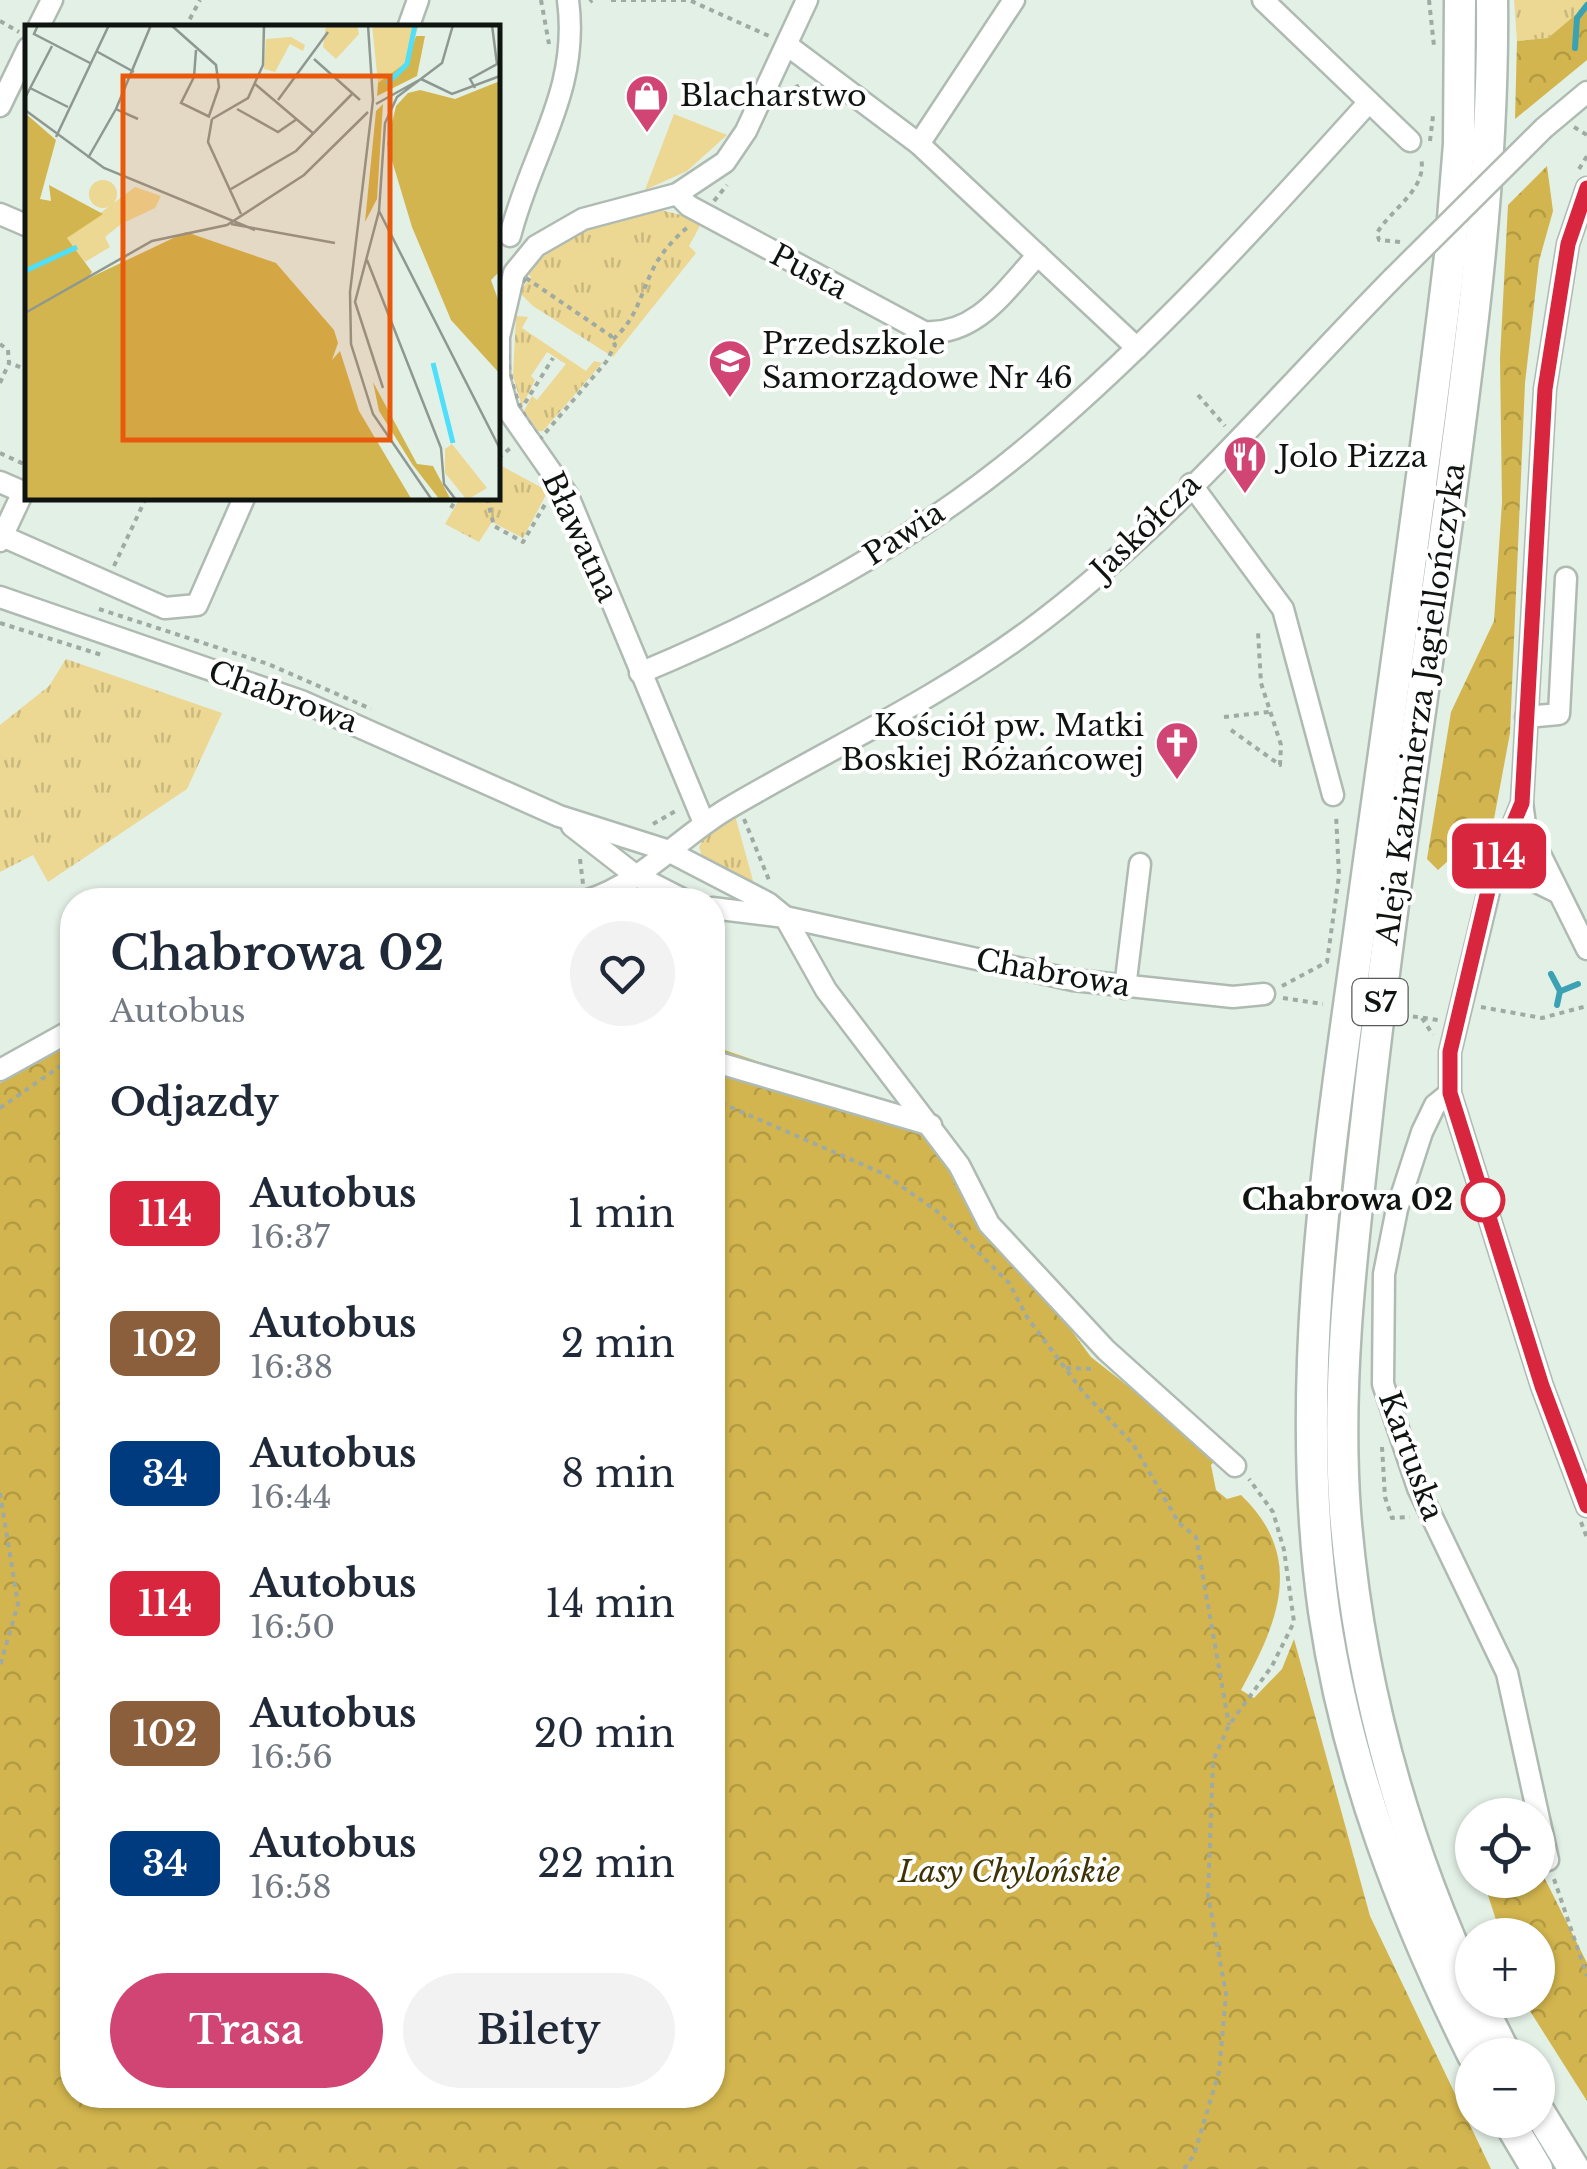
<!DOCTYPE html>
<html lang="pl">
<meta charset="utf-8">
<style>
:root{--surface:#fff;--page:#f2f2f3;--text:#1f2937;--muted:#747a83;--accent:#d14574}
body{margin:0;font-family:"Libre Baskerville",serif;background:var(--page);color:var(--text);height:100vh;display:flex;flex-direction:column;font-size:38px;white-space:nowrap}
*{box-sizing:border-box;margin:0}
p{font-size:32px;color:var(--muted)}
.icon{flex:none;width:55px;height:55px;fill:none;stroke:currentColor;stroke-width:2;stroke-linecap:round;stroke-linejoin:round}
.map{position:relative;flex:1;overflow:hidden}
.drawer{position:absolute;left:60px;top:888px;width:665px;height:1220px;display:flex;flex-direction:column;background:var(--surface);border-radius:40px;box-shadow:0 2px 8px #0004}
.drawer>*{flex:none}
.badge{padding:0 20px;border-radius:15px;font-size:35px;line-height:65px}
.tools{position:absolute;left:1455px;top:1798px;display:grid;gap:20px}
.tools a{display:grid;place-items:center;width:100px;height:100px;border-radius:50%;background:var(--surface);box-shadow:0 2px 8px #0004;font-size:50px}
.map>.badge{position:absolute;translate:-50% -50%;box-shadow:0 0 0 5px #fff}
h2{padding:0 50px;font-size:38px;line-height:90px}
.round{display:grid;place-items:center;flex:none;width:105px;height:105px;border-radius:52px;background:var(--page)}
.head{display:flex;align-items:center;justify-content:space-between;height:170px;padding:0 50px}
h1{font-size:48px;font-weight:600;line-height:75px}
.button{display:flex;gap:20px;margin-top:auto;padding:20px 50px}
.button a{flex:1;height:115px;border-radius:60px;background:var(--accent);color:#fff;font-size:40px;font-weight:600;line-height:115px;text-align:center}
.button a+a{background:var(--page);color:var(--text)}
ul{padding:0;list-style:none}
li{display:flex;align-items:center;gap:30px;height:130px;padding:0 50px}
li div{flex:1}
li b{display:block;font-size:38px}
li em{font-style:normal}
li .badge{min-width:110px;font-weight:700;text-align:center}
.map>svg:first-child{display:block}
.grass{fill:url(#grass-tufts)}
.forest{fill:url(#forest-crowns)}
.garden{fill:#ecd793}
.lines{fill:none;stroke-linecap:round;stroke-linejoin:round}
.stream{stroke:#3ba2b4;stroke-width:6}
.minor-casing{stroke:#afbbb2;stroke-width:25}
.highway-casing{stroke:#afbbb2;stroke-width:35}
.path{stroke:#9faaa2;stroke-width:4;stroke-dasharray:5 5;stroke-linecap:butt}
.minor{stroke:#fff;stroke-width:20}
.highway{stroke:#fff;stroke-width:30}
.minor-bridge-casing{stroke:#afbbb2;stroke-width:25;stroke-linecap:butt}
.minor-bridge{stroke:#fff;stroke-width:20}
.line-casing{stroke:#fff;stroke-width:22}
.line{stroke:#d7263d;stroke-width:15}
.stop-dot{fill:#fff;stroke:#d7263d;stroke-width:5}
.labels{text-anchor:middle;stroke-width:8;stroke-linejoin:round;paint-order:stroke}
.shield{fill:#fff;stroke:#575a58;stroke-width:2.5}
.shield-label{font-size:28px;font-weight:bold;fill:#0f1411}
.poi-label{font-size:30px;fill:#0f1411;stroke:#fff;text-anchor:start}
.street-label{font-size:30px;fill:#0f1411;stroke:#fff}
.stop-label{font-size:30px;font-weight:bold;fill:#0f1411;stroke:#fff;text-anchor:end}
.park-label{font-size:30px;font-style:italic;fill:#3f3305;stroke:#fff}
.inset-river{fill:none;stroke:#4edffa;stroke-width:5}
.inset-road{fill:none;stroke:#8e9891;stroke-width:2.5}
.view{fill:#e8590c;fill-opacity:0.15;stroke:#e8590c;stroke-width:5}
.inset-edge{fill:none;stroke:#0f1411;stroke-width:5}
</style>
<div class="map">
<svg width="1587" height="2169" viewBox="0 0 1587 2169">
<defs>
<pattern id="grass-tufts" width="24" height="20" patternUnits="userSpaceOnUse" patternTransform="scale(2.5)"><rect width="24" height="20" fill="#ecd793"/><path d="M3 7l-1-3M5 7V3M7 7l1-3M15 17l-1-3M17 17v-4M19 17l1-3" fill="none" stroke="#c9b87e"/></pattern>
<pattern id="forest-crowns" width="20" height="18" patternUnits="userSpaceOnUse" patternTransform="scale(2.5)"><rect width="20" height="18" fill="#d2b54e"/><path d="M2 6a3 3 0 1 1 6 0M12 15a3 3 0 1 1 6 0" fill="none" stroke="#b39b43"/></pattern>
</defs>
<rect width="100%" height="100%" fill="#e3f0e6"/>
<g class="grass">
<path d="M1514,0H1587V5L1548,38L1517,41Z"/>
<path d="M660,210L703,220L689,246L696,253L613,357L533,306L519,292L531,277L527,273C571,224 603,228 660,210Z"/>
<path d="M516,316L528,317L522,328L586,371L594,361L602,363L543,431H538L524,411L532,396L537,400L566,364L547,352L531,376L535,380L522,406L513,376Z"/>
<path d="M498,464L548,491L523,538L492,522L479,542L445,524L460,498H498Z"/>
<path d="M66,659L222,713L187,789L48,882L33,855L0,872V725L49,686Z"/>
<path d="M738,816L736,819L755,888L703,859L699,847L705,836Z"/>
</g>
<g class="forest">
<path d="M1587,5V60L1515,119L1517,41L1548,38Z"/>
<path d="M1547,166L1553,211L1539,261L1525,383L1510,733L1494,819L1438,870L1427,859L1451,712L1494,621L1502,502L1500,358L1508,205Z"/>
<path d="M72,1043V2095H712L713,1046L911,1114L1091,1357L1218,1457L1211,1465L1216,1490L1227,1499L1241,1495C1306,1557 1278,1623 1241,1690L1254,1698L1282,1669L1294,1639L1370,1916L1491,2169H0V1083Z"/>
<path d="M1538,1865L1587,1963V2101L1523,2000H1538V1935H1501L1483,1880H1538Z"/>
</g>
<path class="garden" d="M674,114L727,135L687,171L645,190Z"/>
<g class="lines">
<g class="stream">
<path d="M1575,48L1577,18L1587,5"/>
<path d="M1551,974L1560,991L1557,1005"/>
<path d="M1561,991L1578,984"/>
</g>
<g class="minor-casing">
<g id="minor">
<path d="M1263,0L1410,141"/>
<path d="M38,28L52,0"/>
<path d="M408,28L418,0"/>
<path d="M787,45L919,144L1137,348"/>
<path d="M0,106L28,48"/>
<path d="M1544,128L1587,92"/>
<path d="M919,144L1014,0"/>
<path d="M1587,188L1568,244L1545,389L1522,803L1493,874L1450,1052V1093L1542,1386L1587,1506"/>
<path d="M677,194L689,206L924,332C977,336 1005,290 1038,255"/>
<path d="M0,214L28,226"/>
<path d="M510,236C532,150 580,91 568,0"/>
<path d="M0,482L23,492L0,541"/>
<path d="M1191,484L1283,609L1333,795"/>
<path d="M2,536L165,608L197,605L244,498"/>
<path d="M0,597L301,701L559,816L666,850L768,903L785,917L826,990L959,1165L989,1224L1106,1350L1235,1466"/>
<path d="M640,673C779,615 916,541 1032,443C1154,340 1262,221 1369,102"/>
<path d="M1526,717L1559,714L1566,578"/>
<path d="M1522,803L1525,824L1587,949"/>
<path d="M704,823L568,496L508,410L499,377V337L514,273L536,246L583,219L677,194L725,162L746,131L807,0"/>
<path d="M572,826L635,875L684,900"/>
<path d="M1493,874L1524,876L1557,892"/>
<path d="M588,900C640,884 680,837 727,809C827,750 933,701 1027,632C1163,532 1275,398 1393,278"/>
<path d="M712,908L785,917L1073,980L1233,997L1264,994"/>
<path d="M1125,988L1140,864"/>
<path d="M712,1061L931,1125"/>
<path d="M0,1070L72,1030"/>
<path d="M1450,1093L1435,1105L1422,1132L1397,1209L1384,1274L1383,1384L1418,1488L1507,1673L1548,1860"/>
</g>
</g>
<g class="highway-casing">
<g id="highway">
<path d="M1460,0L1459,144L1450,256C1423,485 1389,713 1358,941C1327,1162 1293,1389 1324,1611C1347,1768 1403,1914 1473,2055"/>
<path d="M1472,1989C1402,1838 1358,1677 1345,1512C1335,1373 1354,1235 1369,1097C1391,902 1421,709 1448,514C1471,343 1494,173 1492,0"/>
<path d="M1478,2000L1506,2055"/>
<path d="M1538,2110L1574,2169"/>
<path d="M1508,2120L1537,2169"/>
</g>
</g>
<g class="path">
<path d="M541,0L549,44"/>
<path d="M611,0H695"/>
<path d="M1429,0L1434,46"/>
<path d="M691,1L769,36"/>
<path d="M590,2L592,0"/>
<path d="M0,21L19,32"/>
<path d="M185,28L200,0"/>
<path d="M786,93L803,83"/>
<path d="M1574,127L1587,135"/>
<path d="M1430,141L1433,116"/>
<path d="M1579,169L1587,156"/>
<path d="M714,201L727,185"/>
<path d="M1400,242L1379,240L1377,233C1391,209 1428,189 1421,158"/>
<path d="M526,278L611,336L615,345L606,362L540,439C506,398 494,324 526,278Z"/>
<path d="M613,339C637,319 640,295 653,269C662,251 675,238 690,225"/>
<path d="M0,344L8,350L9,363L28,370"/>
<path d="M0,383L9,363"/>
<path d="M1198,395L1225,426"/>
<path d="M525,403L553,358"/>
<path d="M0,453L28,466"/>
<path d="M498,458L513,446"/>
<path d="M487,498L494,526L523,542L547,501"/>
<path d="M451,508L457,498"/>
<path d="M114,566L146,498"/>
<path d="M99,609L268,664L371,709"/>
<path d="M0,623L105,656"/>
<path d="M1224,717L1269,712"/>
<path d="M1231,730L1280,765L1281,745L1261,683L1258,632"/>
<path d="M744,819L769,880"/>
<path d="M653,824L679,809"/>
<path d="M580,859L583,884"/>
<path d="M1282,986L1327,962L1339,876L1336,814"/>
<path d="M1283,998L1323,1004"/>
<path d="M1481,1007L1542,1018L1587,1006"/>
<path d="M1403,1015L1438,1020"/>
<path d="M1422,1018L1433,1035"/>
<path d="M712,1099L884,1174L938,1212L1009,1283L1027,1317L1083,1392L1133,1444L1179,1523L1196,1537L1229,1725"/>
<path d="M0,1108L72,1058"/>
<path d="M1066,1368L1096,1369"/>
<path d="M1382,1447L1385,1497L1392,1518L1410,1517"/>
<path d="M0,1493L18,1604L0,1666"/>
<path d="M1581,1522L1587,1538"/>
<path d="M1554,1879L1587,1976"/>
<path d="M1184,2169L1194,2155L1219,2072L1226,1994L1208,1895L1213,1761L1229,1725L1272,1666L1294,1622L1284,1550L1273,1512L1249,1479"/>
</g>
<use href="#minor" class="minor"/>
<use href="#highway" class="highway"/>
<g class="minor-bridge-casing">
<path id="minor-bridge" d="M1393,278L1544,128"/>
</g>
<use href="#minor-bridge" class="minor-bridge"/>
</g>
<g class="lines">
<g class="line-casing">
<path id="line" d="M1587,188L1568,244L1545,389L1522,803L1492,874L1450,1052V1093L1542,1386L1587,1506"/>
</g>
<use href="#line" class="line"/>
</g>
<defs>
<g id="shop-pin" transform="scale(2.25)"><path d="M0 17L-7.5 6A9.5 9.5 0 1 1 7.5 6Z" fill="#d14574" stroke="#fff"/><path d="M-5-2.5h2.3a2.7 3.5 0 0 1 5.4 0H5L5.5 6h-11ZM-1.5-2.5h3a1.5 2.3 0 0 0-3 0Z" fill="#fff"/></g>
<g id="school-pin" transform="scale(2.25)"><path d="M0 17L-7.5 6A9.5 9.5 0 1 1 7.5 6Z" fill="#d14574" stroke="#fff"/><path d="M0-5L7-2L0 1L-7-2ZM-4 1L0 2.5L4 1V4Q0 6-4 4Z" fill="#fff"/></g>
<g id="restaurant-pin" transform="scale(2.25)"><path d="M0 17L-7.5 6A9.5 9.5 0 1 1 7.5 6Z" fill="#d14574" stroke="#fff"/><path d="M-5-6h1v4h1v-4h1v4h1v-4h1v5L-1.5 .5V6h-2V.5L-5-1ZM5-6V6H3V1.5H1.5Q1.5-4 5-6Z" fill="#fff"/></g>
<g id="church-pin" transform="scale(2.25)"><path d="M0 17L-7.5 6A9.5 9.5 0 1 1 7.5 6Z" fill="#d14574" stroke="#fff"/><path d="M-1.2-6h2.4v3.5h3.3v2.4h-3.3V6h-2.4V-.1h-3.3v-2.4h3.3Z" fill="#fff"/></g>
</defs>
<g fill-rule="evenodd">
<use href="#shop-pin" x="647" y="96"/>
<use href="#school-pin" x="730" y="361"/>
<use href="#restaurant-pin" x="1245" y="457"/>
<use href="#church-pin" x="1177" y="743"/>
</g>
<circle class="stop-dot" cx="1483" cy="1200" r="20"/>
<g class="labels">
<rect class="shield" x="1352.5" y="979" width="55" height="46" rx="8"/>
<g class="shield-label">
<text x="1380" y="1012">S7</text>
</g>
<g class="poi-label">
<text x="680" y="106">Blacharstwo</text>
<text x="762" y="354">Przedszkole<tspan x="762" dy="34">Samorządowe Nr 46</tspan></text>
<text x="1278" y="467">Jolo Pizza</text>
<text x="1144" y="736" text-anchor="end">Kościół pw. Matki<tspan x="1144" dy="34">Boskiej Różańcowej</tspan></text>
</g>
<g class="street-label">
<text transform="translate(809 272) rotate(28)" y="10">Pusta</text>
<text transform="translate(1146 527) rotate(-44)" y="10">Jaskółcza</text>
<text transform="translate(904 534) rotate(-33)" y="10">Pawia</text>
<text transform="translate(580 537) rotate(65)" y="10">Bławatna</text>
<text transform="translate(283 697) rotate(20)" y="10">Chabrowa</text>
<text transform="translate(1421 704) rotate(-82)" y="10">Aleja Kazimierza Jagiellończyka</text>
<text transform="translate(1053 973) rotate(10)" y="10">Chabrowa</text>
<text transform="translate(1411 1456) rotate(70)" y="10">Kartuska</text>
</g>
<g class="stop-label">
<text x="1453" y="1210">Chabrowa 02</text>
</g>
<g class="park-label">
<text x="1009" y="1882">Lasy Chylońskie</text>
</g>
</g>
<g transform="translate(25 25)">
<rect width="475" height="475" fill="#e3f0e6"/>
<path d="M301,0H332L334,9L311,34L298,22ZM347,0H394L382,37L358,58H353ZM266,12L280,20L278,26L265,19L250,47L239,44L241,14ZM110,162L136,171L130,183L96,199L80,212L85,222L60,237L42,213ZM427,419L462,463L442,475L420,448V424Z" fill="#ecd793"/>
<path d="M391,11H400L392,51L352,71L353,58L382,37ZM475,56V246L466,255L475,280V349L426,295L387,202L362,119L371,81L383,68L395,65L430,74ZM358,79L352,174L340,197L351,86ZM0,88L31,115L15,174L26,176L24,160L78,189L42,213L67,247L62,254L161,207L251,238L309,305L313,318L307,335L315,326L334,386L387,475H0ZM348,357L392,439L408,441L426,475H415L387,439L354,386Z" fill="#d2b54e"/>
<path d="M64 169a14 14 0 1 1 28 0a14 14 0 1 1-28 0Z" fill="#ecd793"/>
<path class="inset-river" d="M362,59L382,39L390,0M0,246L52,222M408,338L428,418"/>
<path class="inset-road" d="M13,0L9,9L65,38M146,0L191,40L194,62L184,91M343,0L348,75L325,267L326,319L348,389L407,475M171,25L169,52L156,78L185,92M71,26L109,47M289,34L335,75M396,54L427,69L475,51M230,59L289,109M5,63L43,82M450,63L445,54L472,39L467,0M0,73L27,21M253,75L303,7M351,79L396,54M91,84L126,0M212,84L253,107L272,94M0,85L79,143L230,205M187,94L223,73L238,40L239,0M187,94L183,117L216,189M31,112L84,0M63,133L91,84L113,94M206,164L271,126L328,68M354,186L475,424M206,199L310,218M342,235L416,423L419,459L431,475M0,288L127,216L202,200L279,150L343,87M358,363L330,277L354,186L360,98L372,72L417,38L428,0"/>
<path class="view" d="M98,51H365V415H98Z"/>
<rect width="475" height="475" class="inset-edge"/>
</g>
</svg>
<div class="tools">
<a><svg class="icon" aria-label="locate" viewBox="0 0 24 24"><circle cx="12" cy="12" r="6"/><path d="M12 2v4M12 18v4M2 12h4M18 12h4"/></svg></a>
<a>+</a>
<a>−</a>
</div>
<b class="badge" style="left:1499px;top:856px;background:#d7263d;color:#fff">114</b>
<section class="drawer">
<div class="head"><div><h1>Chabrowa 02</h1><p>Autobus</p></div><a class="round"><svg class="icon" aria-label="heart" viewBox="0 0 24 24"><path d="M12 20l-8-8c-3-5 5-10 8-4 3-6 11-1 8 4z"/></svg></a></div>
<h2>Odjazdy</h2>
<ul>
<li><span class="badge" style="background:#d7263d;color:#fff">114</span><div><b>Autobus</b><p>16:37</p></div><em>1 min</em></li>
<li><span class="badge" style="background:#8b5e3c;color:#fff">102</span><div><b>Autobus</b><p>16:38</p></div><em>2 min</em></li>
<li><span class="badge" style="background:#003b80;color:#fff">34</span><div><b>Autobus</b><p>16:44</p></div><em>8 min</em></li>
<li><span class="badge" style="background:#d7263d;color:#fff">114</span><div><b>Autobus</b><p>16:50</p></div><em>14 min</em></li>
<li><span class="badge" style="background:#8b5e3c;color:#fff">102</span><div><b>Autobus</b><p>16:56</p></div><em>20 min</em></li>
<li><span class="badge" style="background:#003b80;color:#fff">34</span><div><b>Autobus</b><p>16:58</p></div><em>22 min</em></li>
</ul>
<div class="button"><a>Trasa</a><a>Bilety</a></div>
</section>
</div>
